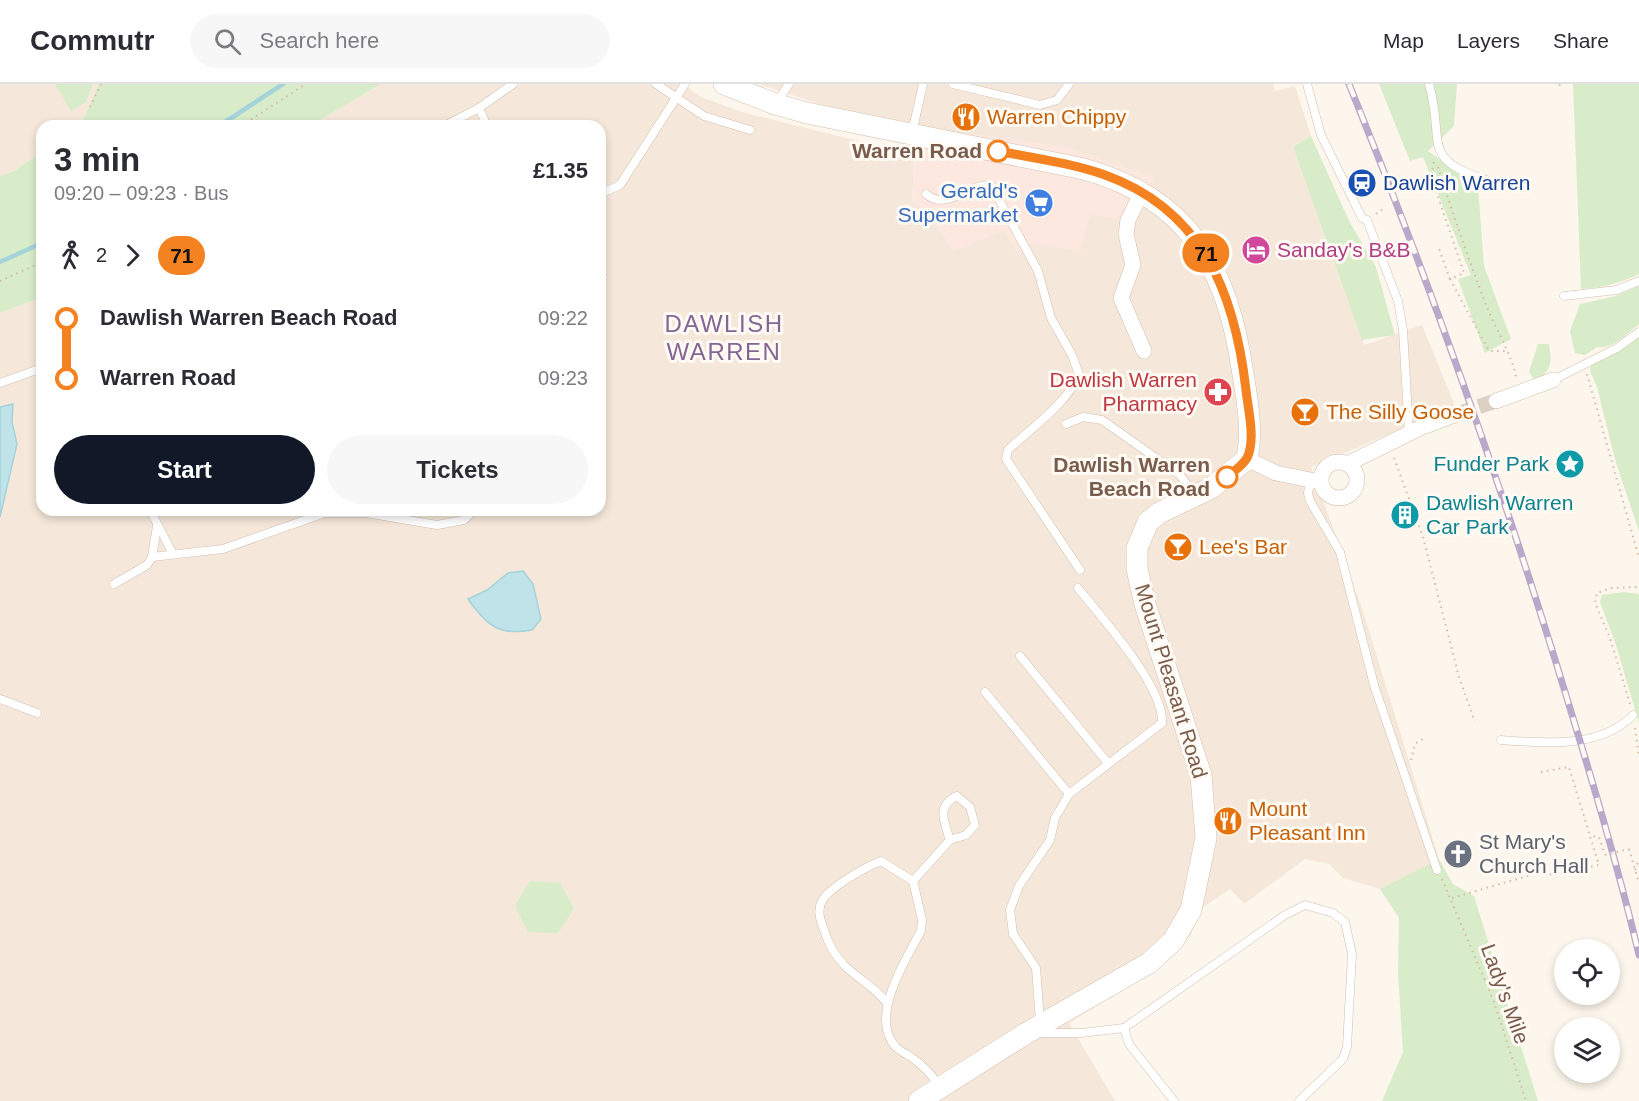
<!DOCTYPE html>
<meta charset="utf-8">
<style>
:root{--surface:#fff;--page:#f7f7f7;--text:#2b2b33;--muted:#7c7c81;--line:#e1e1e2;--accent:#111827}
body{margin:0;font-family:Helvetica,sans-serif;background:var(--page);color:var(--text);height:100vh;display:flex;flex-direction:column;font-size:22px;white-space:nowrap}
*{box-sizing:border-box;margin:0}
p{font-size:20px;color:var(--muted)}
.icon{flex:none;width:33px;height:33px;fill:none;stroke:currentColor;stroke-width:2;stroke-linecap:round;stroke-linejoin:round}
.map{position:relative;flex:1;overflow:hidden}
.panel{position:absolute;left:36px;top:36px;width:570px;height:396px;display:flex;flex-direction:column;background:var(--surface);border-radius:18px;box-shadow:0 3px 9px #0003}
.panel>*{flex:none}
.badge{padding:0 12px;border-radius:20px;font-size:21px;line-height:39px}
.controls{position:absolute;left:1554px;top:855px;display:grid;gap:12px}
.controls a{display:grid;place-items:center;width:66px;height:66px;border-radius:50%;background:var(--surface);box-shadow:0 3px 9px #0003;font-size:30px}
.map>.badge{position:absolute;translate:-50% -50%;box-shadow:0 0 0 3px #fff}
.legs{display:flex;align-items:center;gap:9px;height:66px;padding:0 18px;font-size:20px}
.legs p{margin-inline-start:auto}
.headline{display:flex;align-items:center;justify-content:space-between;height:102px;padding:0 18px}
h1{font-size:33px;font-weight:600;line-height:45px}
.primary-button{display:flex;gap:12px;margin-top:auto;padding:12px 18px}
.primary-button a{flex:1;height:69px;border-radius:36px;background:var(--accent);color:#fff;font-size:24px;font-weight:600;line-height:69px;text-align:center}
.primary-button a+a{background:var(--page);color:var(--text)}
ul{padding:0 18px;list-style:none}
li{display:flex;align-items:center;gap:21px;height:60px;font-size:22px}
li i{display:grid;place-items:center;width:9px;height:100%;margin:0 8px;background:currentColor}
li i::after{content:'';width:15px;height:15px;margin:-8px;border:4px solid;border-radius:50%;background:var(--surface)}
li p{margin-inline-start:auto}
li:first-child i{background:linear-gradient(#0000 50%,currentColor 0)}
li:last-child i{background:linear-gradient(currentColor 50%,#0000 0)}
header{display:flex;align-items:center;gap:36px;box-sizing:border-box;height:84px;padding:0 30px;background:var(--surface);border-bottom:2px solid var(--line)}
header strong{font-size:28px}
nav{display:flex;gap:33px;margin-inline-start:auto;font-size:21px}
.search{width:420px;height:54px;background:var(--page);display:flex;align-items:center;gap:15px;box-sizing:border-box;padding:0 21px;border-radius:33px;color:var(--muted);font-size:22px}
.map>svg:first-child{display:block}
.residential{fill:#f5e8da}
.commercial{fill:#fde8e0}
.green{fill:#d8ecc9}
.water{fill:#bfe3e8;stroke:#a5d3da;stroke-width:1.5}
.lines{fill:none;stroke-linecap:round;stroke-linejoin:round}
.stream{stroke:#a5d3da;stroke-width:4.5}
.street-tunnel{stroke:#dcd0c4;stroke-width:15;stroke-dasharray:15 8;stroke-linecap:butt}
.lane-casing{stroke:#d1beb0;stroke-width:9}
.street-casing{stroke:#d1beb0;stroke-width:16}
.secondary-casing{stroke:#d6c0b0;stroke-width:22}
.path{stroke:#d9b8a5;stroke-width:2;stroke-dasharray:1.5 4.5;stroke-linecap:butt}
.lane{stroke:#fff;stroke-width:8}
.street{stroke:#fff;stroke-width:15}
.secondary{stroke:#fff;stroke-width:21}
.rail-casing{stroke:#b9a8c9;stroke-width:7}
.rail{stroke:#fffaf3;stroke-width:4.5;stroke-dasharray:14;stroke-linecap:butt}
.path-bridge{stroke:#d9b8a5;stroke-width:2;stroke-dasharray:1.5 4.5;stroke-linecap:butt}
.line-1-casing{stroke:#fff;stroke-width:14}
.line-1{stroke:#f58220;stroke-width:9}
.stop-1-dot{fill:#fff;stroke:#f58220;stroke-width:3}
.labels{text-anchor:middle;stroke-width:6;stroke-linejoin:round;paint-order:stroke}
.food-label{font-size:21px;fill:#c56008;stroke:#fffaf3;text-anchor:start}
.stop-label{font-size:21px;font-weight:bold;fill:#7a5c4d;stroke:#fffaf3;text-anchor:end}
.transit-label{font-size:21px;fill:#164399;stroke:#fffaf3;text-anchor:start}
.shop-label{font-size:21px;fill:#366cbe;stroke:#fffaf3;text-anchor:end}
.hotel-label{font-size:21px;fill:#b23c85;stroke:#fffaf3;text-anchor:start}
.health-label{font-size:21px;fill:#be3a42;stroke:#fffaf3;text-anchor:end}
.culture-label{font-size:21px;fill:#0d838f;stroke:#fffaf3;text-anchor:end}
.street-label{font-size:21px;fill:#7a5c4d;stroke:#fffaf3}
.worship-label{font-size:21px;fill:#5b616d;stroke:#fffaf3;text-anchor:start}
.quarter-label{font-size:24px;letter-spacing:1.5px;fill:#846695;stroke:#fffaf3}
</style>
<header>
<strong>Commutr</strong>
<div class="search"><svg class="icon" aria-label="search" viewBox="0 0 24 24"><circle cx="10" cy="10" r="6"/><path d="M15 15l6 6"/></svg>Search here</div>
<nav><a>Map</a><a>Layers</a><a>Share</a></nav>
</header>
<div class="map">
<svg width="1639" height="1017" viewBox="0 0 1639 1017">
<rect width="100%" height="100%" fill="#fdf6ec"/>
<g class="residential">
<path d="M0,0H99L80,42H42V68L14,87L0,92Z"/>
<path d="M381,0H683L701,13L742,28L915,71L912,117L930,129L953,166L1004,146L1032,158L1080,166L924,43L840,27L758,0H1273L1275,7L1295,2L1311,52L1293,63L1364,261L1422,241L1455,322L1311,383L1363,527L1439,775L1380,805L1343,794L1329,780L1305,775L1244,820L1230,805L1199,826L1191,851L1167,878L1069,939L1115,1017H0V229L42,213V426H600V42H310Z"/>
</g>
<path class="commercial" d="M924,43L1069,64L1155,94L1117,135L1091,130L1080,167L1032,158L1019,172L1004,146L953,167L930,129L912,117L915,71Z"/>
<g class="green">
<path d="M55,0H93L86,18L71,27Z"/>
<path d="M99,0H381L310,42H80Z"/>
<path d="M1379,0H1457L1454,42L1428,67L1478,102L1484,182L1511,255L1485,269L1458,195L1471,191L1423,73L1410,77Z"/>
<path d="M1573,0H1639V190C1620,199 1602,204 1581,205Z"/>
<path d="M1311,52L1349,137L1376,183L1395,251L1362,256L1293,63Z"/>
<path d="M42,68V213L0,229V92L14,87Z"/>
<path d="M1639,202V240C1627,249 1613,266 1597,263L1585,271L1575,269L1570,247L1580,220L1616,212Z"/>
<path d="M1639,252V447L1616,379L1597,303L1590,287L1591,281Z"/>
<path d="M1538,260H1549C1552,278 1552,289 1534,296L1529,288Z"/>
<path d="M1624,508L1639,510V639L1615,558L1600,518L1602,511Z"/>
<path d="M1439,775L1453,800L1474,812L1538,1017H1382L1403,968L1398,889L1399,834L1380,805Z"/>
<path d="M530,797L560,799L574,825L558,849L528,848L515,822Z"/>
</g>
<g class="water">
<path d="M13,320L12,338L17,360L0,433V323Z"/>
<path d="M523,487L533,500L541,535L532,546C499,552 487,542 468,515L487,506L508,489Z"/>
</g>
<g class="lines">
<g class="stream">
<path d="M219,42L283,0"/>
<path d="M0,178L42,159"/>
</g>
<path class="street-tunnel" d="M1457,330L1496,317"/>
<g class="lane-casing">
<g id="lane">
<path d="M656,0L704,32L750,46"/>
<path d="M953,0L1040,21L1057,16L1069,0"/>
<path d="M1307,0L1321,51L1362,134L1367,136L1398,217L1403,246L1409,349"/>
<path d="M1429,0C1446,59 1417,76 1493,98"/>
<path d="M776,19L789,0"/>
<path d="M479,24L487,42"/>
<path d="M444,42L479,24L513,0"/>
<path d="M912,49L923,0"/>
<path d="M600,110L620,101L685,0"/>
<path d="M926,110C947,128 968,99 991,101L1038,187L1051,234L1072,271L1079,290C1067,320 1032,343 1008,366L1006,375L1080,486"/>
<path d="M600,189L603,193"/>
<path d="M1564,212L1617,206L1639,197"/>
<path d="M1553,296L1617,264L1639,248"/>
<path d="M0,299L42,284"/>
<path d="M1066,340L1083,333L1102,336L1180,391L1194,410"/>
<path d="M1311,396L1308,409L1310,417L1340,468L1374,601L1437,786"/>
<path d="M150,426L173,470"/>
<path d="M152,473L157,442"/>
<path d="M114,500L147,481L152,473L223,465L325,429H366L437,441L464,436L474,426"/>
<path d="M1020,572L1107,678"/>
<path d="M985,608L1069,710"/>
<path d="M0,615L37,629"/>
<path d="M1501,656C1543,659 1601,665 1633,631"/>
<path d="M913,797L922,836L921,847C906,875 868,934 896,963C900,967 906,970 911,973C923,981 932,991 940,1003"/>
<path d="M913,797L950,756C944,738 936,721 957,712L970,723L975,741L966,751L950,756"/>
<path d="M886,918C875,903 858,895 845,882C835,872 828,859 824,846C821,837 817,829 821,819C827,804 866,783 881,777L913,797"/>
<path d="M1040,937L1036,884L1013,850L1010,826L1019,802L1050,756L1055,734L1069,710L1162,639C1164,602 1101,533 1078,504"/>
<path d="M1039,949H1081L1124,944"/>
<path d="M1174,1017L1129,960L1124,944L1285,831L1305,821L1333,829L1345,838L1352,870L1347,963L1343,975L1299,1017"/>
</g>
</g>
<g class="street-casing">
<g id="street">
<path d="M1142,108L1128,136L1126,150L1133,181L1121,214L1144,267"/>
<path d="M1496,317L1553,296"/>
<path d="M1247,375L1276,389L1320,398"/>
<circle cx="1339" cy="396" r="18"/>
<path d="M1347,380L1420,344L1457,330"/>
</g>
</g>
<g class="secondary-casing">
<path id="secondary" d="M724,0L775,20L807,29L1084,85C1188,114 1227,183 1242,284C1247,314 1253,345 1247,375L1211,404L1159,429L1148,438L1137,464V485L1145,520L1201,691L1206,754L1191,826L1173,857L1149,879L1025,950L919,1017"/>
</g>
<g class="path">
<path d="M1559,1L1563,0"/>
<path d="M90,23L101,0"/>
<path d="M241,42L306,0"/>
<path d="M1434,78L1431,92L1464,189L1450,195L1439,165"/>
<path d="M1438,83C1453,131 1470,179 1488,226C1496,245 1513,274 1516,293"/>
<path d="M1376,130L1383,125"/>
<path d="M1450,195L1489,267H1505"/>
<path d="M0,197L42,178"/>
<path d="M1587,290L1639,474"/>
<path d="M1394,374L1423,453L1459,593L1475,638"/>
<path d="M1630,620L1610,554L1595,519L1597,509L1611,504L1637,503L1639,500"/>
<path d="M1635,644L1639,673"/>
<path d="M1411,676L1415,660L1426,653"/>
<path d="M1541,688L1569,683L1590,752"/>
<path d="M1629,765L1639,799"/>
<path d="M1635,786L1639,775"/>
<path d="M1442,795L1494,918L1526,1017"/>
<path d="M1452,814L1541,788L1554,791L1599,781L1590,752L1599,753L1605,771"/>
</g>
<use href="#lane" class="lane"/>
<use href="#street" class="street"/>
<use href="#secondary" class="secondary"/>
<g class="rail-casing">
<path id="rail" d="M1349,0C1425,187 1493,377 1553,569C1584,669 1615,770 1639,871"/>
</g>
<use href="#rail" class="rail"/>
<path class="path-bridge" d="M1605,771L1629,765"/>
</g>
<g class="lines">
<g class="line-1-casing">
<path id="line-1" d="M998,67C1033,74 1071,79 1105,91C1203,126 1235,210 1246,306C1248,326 1256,355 1247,374C1243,381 1233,388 1227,393"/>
</g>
<use href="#line-1" class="line-1"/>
</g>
<defs>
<g id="restaurant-disc" transform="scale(1.5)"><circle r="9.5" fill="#e8710a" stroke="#fffaf3"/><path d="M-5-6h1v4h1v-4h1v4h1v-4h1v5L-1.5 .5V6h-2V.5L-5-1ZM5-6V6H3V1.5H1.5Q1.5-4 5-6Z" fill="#fff"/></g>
<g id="station-disc" transform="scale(1.5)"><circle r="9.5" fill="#1a4fb4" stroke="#fffaf3"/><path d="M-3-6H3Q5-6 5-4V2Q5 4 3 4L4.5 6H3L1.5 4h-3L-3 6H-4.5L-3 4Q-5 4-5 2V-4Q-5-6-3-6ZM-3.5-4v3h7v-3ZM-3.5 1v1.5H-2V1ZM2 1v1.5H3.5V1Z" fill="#fff"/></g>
<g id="supermarket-disc" transform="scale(1.5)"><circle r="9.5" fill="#3f7fe0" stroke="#fffaf3"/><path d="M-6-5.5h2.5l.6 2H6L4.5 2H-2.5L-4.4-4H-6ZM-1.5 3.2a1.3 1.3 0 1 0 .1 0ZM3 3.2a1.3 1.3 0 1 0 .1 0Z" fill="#fff"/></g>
<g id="hotel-disc" transform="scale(1.5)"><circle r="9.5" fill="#d1479c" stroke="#fffaf3"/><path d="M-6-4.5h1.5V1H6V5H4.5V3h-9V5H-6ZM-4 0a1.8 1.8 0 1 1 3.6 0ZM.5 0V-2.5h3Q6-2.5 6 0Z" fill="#fff"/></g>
<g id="pharmacy-disc" transform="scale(1.5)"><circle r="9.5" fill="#e0444e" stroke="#fffaf3"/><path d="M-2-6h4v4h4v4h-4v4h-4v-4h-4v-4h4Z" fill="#fff"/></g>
<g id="bar-disc" transform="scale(1.5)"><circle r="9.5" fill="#e8710a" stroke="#fffaf3"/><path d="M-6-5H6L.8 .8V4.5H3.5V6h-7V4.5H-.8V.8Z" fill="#fff"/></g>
<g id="sight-disc" transform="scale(1.5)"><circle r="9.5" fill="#0f9aa8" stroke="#fffaf3"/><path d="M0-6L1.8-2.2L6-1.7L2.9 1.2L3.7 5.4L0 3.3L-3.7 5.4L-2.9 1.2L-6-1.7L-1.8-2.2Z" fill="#fff"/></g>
<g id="building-disc" transform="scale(1.5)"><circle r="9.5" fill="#0f9aa8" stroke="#fffaf3"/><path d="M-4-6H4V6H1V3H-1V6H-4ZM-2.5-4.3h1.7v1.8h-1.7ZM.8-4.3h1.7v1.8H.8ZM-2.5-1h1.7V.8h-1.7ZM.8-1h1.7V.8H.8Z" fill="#fff"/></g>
<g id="church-disc" transform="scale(1.5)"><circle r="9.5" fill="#6b7280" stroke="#fffaf3"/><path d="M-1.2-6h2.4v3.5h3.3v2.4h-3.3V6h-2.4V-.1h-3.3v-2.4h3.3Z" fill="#fff"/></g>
</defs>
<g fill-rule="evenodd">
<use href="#restaurant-disc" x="966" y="33"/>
<use href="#station-disc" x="1362" y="99"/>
<use href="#supermarket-disc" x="1039" y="119"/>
<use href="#hotel-disc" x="1256" y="166"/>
<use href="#pharmacy-disc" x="1218" y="308"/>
<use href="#bar-disc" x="1305" y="328"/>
<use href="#sight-disc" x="1570" y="380"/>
<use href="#building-disc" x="1405" y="431"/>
<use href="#bar-disc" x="1178" y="463"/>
<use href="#restaurant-disc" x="1228" y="737"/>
<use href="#church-disc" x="1458" y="770"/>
</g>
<g class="stop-1-dot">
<circle cx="998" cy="67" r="10"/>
<circle cx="1227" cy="393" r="10"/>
</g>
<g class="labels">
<g class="food-label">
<text x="987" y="40">Warren Chippy</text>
<text x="1326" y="335">The Silly Goose</text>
<text x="1199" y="470">Lee's Bar</text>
<text x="1249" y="732">Mount<tspan x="1249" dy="24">Pleasant Inn</tspan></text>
</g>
<g class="stop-label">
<text x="982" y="74">Warren Road</text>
<text x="1210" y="388">Dawlish Warren<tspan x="1210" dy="24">Beach Road</tspan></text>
</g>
<g class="transit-label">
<text x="1383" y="106">Dawlish Warren</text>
</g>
<g class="shop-label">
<text x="1018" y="114">Gerald's<tspan x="1018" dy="24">Supermarket</tspan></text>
</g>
<g class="hotel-label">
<text x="1277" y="173">Sanday's B&amp;B</text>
</g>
<g class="health-label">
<text x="1197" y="303">Dawlish Warren<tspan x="1197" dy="24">Pharmacy</tspan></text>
</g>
<g class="culture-label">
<text x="1549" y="387">Funder Park</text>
<text x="1426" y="426" text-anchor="start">Dawlish Warren<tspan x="1426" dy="24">Car Park</tspan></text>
</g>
<g class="street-label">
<text transform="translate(1171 597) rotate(73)" y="7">Mount Pleasant Road</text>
<text transform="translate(1505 910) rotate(70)" y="7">Lady's Mile</text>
</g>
<g class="worship-label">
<text x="1479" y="765">St Mary's<tspan x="1479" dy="24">Church Hall</tspan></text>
</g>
<g class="quarter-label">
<text x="724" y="248">DAWLISH<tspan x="724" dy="28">WARREN</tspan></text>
</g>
</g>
</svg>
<div class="controls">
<a><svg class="icon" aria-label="locate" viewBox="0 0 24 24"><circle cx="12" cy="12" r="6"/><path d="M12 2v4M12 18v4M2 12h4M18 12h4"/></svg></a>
<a><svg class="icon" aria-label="layers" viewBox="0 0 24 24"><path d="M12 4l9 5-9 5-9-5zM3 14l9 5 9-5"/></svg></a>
</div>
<b class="badge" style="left:1206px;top:169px;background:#f58220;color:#111">71</b>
<section class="panel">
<div class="headline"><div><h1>3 min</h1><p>09:20 – 09:23 · Bus</p></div><b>£1.35</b></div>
<div class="legs"><svg class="icon" aria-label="walk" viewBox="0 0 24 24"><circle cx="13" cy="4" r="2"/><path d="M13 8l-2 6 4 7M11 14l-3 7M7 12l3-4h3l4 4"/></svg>2<svg class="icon" aria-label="forward" viewBox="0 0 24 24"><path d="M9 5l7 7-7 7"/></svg><b class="badge" style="background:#f58220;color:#111">71</b></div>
<ul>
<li><i style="color:#f58220"></i><b>Dawlish Warren Beach Road</b><p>09:22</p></li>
<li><i style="color:#f58220"></i><b>Warren Road</b><p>09:23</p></li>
</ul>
<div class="primary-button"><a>Start</a><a>Tickets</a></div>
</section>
</div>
